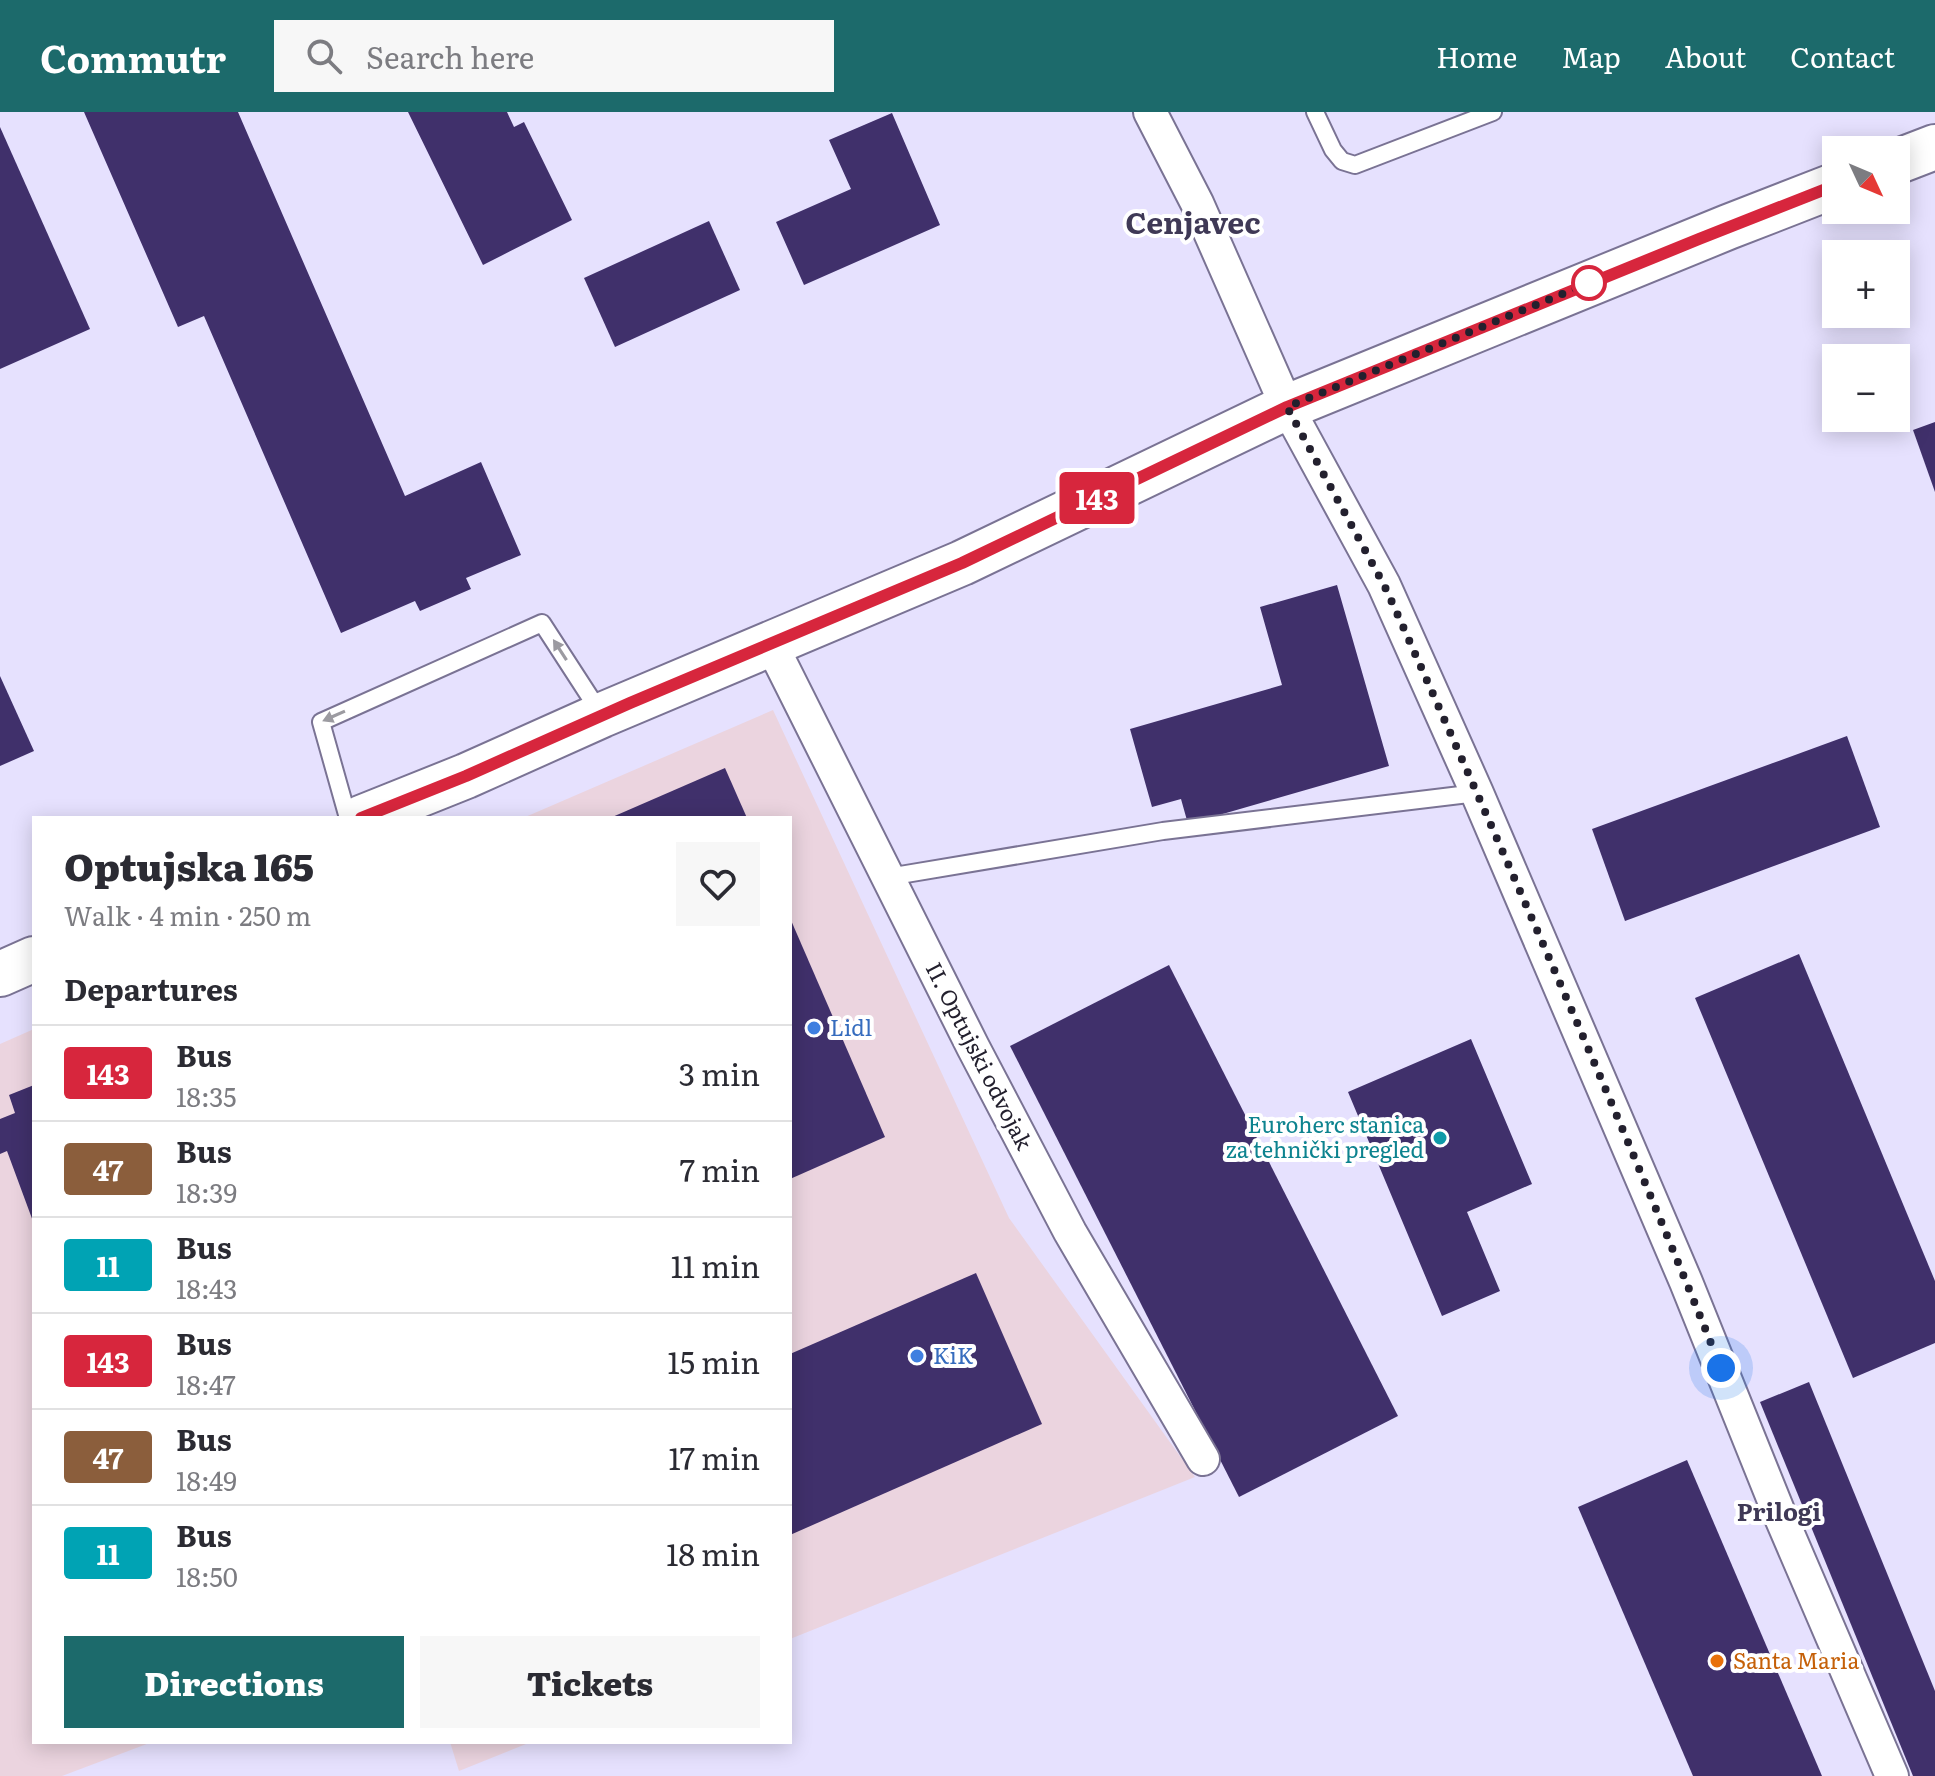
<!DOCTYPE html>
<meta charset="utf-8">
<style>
:root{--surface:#fff;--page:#f7f7f7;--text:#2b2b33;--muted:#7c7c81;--line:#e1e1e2;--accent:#1c6a6b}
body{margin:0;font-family:Literata,serif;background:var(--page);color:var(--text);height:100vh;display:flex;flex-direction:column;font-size:30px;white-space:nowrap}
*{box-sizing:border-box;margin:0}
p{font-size:26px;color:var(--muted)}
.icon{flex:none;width:44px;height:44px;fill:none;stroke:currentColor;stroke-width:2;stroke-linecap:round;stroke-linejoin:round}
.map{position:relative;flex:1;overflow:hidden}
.details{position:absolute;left:32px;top:704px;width:760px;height:928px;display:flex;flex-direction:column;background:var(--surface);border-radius:0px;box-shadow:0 4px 20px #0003}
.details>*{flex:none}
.badge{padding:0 16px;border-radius:6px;font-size:28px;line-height:52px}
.needle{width:52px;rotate:134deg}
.fabs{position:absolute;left:1822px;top:24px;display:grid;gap:16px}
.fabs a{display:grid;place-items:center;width:88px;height:88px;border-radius:0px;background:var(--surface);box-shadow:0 4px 20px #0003;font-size:40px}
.you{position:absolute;width:40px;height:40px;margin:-20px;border:6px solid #fff;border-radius:50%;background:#1a73e8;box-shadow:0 0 0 12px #1a73e833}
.map>.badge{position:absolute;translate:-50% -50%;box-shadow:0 0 0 4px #fff}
h2{padding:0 32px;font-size:30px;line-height:72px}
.round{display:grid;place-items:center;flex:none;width:84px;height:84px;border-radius:0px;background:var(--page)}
.summary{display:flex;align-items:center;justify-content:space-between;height:136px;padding:0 32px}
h1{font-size:38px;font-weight:800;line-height:60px}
.action{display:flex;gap:16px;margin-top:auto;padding:16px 32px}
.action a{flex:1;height:92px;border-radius:0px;background:var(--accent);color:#fff;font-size:32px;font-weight:800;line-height:92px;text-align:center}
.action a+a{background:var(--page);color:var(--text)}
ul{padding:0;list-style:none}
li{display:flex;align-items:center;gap:24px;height:96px;padding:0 32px;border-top:2px solid var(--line)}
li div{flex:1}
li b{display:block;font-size:30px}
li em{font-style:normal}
li .badge{min-width:88px;font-weight:700;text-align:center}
header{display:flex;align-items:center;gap:48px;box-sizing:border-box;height:112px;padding:0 40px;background:var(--accent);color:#fff}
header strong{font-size:38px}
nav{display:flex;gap:44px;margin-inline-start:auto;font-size:28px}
.search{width:560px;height:72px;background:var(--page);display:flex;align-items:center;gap:20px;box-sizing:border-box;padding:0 28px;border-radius:0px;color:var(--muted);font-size:30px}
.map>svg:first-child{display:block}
.commercial{fill:#ebd4df}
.building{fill:#40306b}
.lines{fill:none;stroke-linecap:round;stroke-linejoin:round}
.lane-casing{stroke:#7a7394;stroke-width:20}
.street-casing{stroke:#7a7394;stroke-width:36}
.secondary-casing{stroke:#7a7394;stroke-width:48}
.lane{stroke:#fff;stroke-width:16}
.street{stroke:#fff;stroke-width:32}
.secondary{stroke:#fff;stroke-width:44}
.oneway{fill:#9c9ba1}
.line-casing{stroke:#fff;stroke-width:18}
.line{stroke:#d7263d;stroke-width:12}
.walk{stroke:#23202e;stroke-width:8;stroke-dasharray:0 14.4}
.stop-dot{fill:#fff;stroke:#d7263d;stroke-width:4}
.shop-dot{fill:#3f7fe0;stroke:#fff;stroke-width:3}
.culture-dot{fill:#0f9aa8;stroke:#fff;stroke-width:3}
.food-dot{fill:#e8710a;stroke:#fff;stroke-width:3}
.labels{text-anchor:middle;stroke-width:8;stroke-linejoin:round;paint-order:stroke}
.shop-label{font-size:22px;fill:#366cbe;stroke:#fff;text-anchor:start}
.street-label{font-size:22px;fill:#23202e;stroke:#fff}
.culture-label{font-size:22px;fill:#0d838f;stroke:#fff;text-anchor:end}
.food-label{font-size:22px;fill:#c56008;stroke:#fff;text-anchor:start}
.neighbourhood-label{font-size:24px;font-weight:bold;fill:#3f3956;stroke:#fff}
.district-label{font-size:30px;font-weight:bold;fill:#3f3956;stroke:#fff}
</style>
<header>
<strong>Commutr</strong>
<div class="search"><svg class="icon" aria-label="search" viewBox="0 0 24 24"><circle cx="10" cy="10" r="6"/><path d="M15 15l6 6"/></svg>Search here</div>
<nav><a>Home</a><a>Map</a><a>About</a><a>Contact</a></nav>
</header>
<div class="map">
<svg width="1935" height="1664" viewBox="0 0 1935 1664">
<rect width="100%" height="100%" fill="#e6e1fe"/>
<g class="commercial">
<path d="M773,598L1009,1106L1195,1365L790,1527V706H523Z"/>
<path d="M34,917V1630H152L62,1664H0V932Z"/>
<path d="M450,1630H531L459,1659Z"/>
</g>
<g class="building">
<path d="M84,0H238L405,384L481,350L521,443L466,466L471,477L420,499L415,489L341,521L204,204L178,215Z"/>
<path d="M408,0H507L514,15L524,10L572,108L483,153Z"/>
<path d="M892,1L940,113L804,173L776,110L851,77L829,28Z"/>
<path d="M0,15L90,217L0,257Z"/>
<path d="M709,109L740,178L615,235L584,166Z"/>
<path d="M1935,310V380L1913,318Z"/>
<path d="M1337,473L1389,654L1188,712L1181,687L1152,695L1130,617L1282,573L1260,495Z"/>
<path d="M0,564L34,639L0,654Z"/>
<path d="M1847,624L1880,715L1625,809L1592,717Z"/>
<path d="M725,656L747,706H610Z"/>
<path d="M790,806L885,1025L790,1067Z"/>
<path d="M1799,842L1935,1169V1231L1853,1266L1695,886Z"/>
<path d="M1169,853L1398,1304L1239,1385L1010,934Z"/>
<path d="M1471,927L1532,1072L1467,1100L1500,1179L1442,1204L1348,980Z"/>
<path d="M34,973V1112L7,1039L0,1042V1007L15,1001L9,983Z"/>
<path d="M976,1161L1042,1312L790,1423V1242Z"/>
<path d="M1809,1270L1935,1579V1664H1913L1760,1290Z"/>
<path d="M1687,1348L1822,1664H1693L1578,1395Z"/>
</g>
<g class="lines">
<g class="lane-casing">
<g id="lane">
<path d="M1315,0L1333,38L1342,49L1355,53L1493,0"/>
<path d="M348,706L321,610L542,511L601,602"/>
<path d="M888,765L1163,719L1477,681"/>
</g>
</g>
<g class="street-casing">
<g id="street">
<path d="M1150,0L1197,91L1287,295L1384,473L1477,681L1686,1170L1779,1401L1892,1664"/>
<path d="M771,532L973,935L1070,1120L1203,1347"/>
</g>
</g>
<g class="secondary-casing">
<g id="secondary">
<path d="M1896,50L1935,35"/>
<path d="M361,706L466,664L602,603L962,451L1287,295L1728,115L1836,73"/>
<path d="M0,862L34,847"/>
</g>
</g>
<use href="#lane" class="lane"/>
<use href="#street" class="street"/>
<use href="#secondary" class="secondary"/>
</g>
<defs><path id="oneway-solid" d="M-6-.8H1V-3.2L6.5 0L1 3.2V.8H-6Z" transform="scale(2)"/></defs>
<g class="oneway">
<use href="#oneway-solid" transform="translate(560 538) rotate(-123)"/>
<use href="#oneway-solid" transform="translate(334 604) rotate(156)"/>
</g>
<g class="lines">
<g class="line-casing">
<path id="line" d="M361,706L466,664L630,591L962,451L1287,295L1699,127L1836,73"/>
</g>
<use href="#line" class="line"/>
<path class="walk" d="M1589,171L1287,295L1384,473L1396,499C1508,750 1619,1002 1721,1256"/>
</g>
<circle class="stop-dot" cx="1589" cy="171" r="16"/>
<g class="shop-dot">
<circle cx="814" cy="916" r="8"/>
<circle cx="917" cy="1244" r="8"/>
</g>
<circle class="culture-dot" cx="1440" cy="1026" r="8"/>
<circle class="food-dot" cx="1717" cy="1549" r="8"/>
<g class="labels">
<g class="shop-label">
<text x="830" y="924">Lidl</text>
<text x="933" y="1252">KiK</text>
</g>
<g class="street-label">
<text transform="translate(979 944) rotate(63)" y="8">II. Optujski odvojak</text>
</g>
<g class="culture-label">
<text x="1424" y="1021">Euroherc stanica<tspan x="1424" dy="25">za tehnički pregled</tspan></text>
</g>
<g class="food-label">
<text x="1733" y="1557">Santa Maria</text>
</g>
<g class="neighbourhood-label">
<text x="1779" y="1409">Prilogi</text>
</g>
<g class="district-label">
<text x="1193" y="122">Cenjavec</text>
</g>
</g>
</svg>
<div class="fabs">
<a><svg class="needle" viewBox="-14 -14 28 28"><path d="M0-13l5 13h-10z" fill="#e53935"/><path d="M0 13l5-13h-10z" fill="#7c7c81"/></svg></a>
<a>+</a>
<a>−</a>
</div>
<div class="you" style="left:1721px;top:1256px"></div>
<b class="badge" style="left:1097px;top:386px;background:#d7263d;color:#fff">143</b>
<section class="details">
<div class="summary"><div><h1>Optujska 165</h1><p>Walk · 4 min · 250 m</p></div><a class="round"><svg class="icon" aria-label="heart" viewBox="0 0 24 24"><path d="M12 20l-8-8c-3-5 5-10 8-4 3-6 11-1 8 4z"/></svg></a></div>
<h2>Departures</h2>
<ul>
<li><span class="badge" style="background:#d7263d;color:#fff">143</span><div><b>Bus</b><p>18:35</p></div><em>3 min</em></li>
<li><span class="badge" style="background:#8b5e3c;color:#fff">47</span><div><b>Bus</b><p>18:39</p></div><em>7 min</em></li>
<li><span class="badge" style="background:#00a3b4;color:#fff">11</span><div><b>Bus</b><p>18:43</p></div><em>11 min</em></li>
<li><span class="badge" style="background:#d7263d;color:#fff">143</span><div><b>Bus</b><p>18:47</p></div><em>15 min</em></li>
<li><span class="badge" style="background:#8b5e3c;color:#fff">47</span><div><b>Bus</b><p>18:49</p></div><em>17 min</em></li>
<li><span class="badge" style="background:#00a3b4;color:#fff">11</span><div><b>Bus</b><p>18:50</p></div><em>18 min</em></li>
</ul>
<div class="action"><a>Directions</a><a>Tickets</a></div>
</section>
</div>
